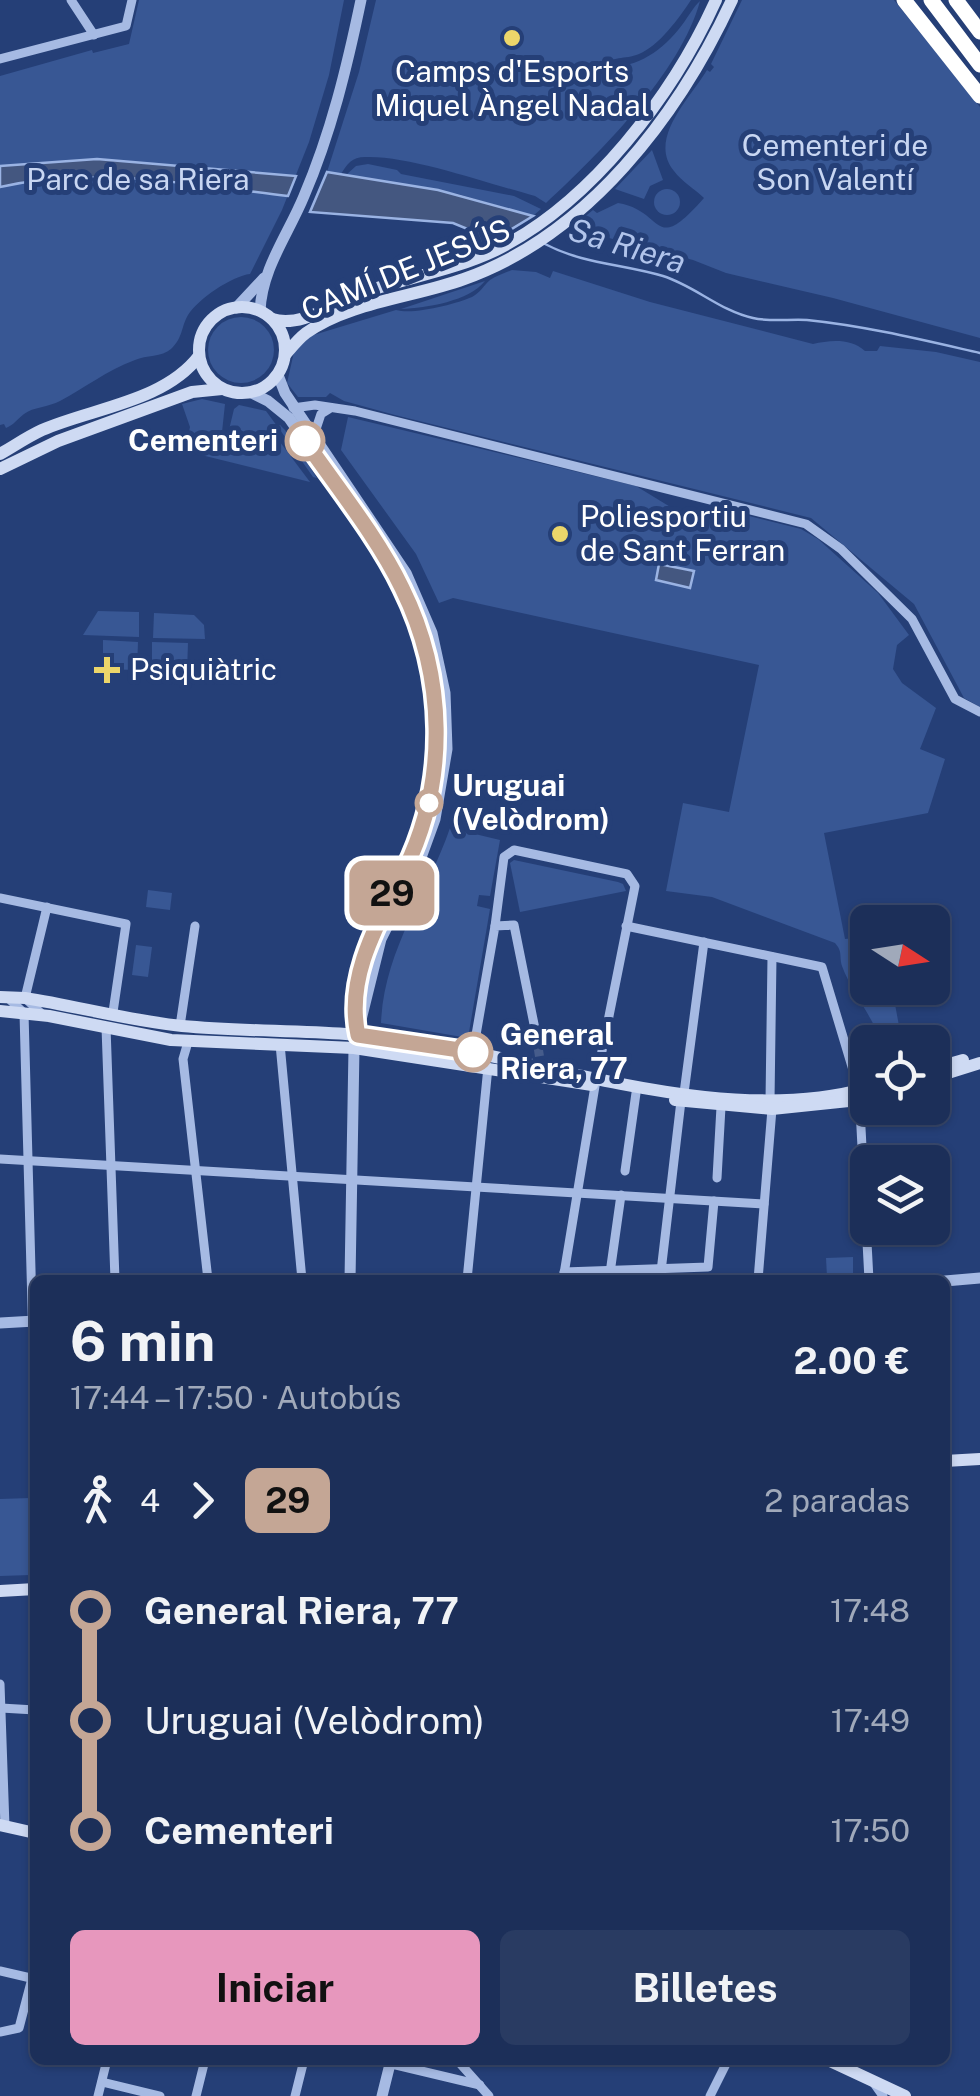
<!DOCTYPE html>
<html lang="es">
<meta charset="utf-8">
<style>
:root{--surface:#1c2f59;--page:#293b62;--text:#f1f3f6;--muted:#a0a9ba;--line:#3a4a6f;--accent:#e797bd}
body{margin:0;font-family:"Public Sans",sans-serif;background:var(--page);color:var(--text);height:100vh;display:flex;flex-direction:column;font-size:38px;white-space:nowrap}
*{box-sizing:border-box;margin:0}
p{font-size:32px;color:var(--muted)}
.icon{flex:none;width:55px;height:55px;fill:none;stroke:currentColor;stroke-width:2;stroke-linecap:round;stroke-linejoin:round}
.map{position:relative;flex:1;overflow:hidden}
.sheet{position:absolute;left:30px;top:1275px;width:920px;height:790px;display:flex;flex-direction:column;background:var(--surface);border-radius:15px;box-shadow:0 2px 8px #0004,0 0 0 2px var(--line)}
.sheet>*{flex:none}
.badge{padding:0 20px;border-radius:15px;font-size:35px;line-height:65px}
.needle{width:65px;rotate:102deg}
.controls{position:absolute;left:850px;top:905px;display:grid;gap:20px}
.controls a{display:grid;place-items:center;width:100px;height:100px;border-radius:15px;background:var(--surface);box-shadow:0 2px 8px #0004,0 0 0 2px var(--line);font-size:50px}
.map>.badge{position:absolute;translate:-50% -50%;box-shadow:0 0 0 5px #fff}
.legs{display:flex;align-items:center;gap:15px;height:110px;padding:0 40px;font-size:32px}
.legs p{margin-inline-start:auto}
.summary{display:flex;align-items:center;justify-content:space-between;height:170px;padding:0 40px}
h1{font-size:55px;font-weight:700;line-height:75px}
.primary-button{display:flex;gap:20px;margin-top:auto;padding:20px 40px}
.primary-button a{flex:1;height:115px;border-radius:15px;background:var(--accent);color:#111;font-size:40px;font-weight:700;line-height:115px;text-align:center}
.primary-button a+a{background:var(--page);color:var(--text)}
ul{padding:0 40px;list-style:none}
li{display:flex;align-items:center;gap:35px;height:110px;font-size:38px}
li i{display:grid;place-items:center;width:15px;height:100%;margin:0 12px;background:currentColor}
li i::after{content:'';width:25px;height:25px;margin:-12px;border:8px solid;border-radius:50%;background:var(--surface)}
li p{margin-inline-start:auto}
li:first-child i{background:linear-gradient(#0000 50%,currentColor 0)}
li:last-child i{background:linear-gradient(currentColor 50%,#0000 0)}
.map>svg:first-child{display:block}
.green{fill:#385794}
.water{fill:#445780;stroke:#9ab3e3;stroke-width:2.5}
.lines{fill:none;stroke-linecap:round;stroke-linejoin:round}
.stream{stroke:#9ab3e3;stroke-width:2.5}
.minor-tunnel{stroke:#465c8b;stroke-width:9;stroke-dasharray:9 4.5;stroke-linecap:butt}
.minor{stroke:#a6bae3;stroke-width:9}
.tertiary{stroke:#a6bae3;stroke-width:11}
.secondary{stroke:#cedaf3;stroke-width:12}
.motorway{stroke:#fff;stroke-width:15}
.line-1-casing{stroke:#fff;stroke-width:22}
.line-1{stroke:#c4a695;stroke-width:15}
.poi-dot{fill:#ecd66a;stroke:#253f77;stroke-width:4}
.stop-1-dot{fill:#fff;stroke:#c4a695;stroke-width:5}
.labels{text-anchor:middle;stroke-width:10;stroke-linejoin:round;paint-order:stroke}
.poi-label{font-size:30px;fill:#fff;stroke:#253f77;text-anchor:start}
.park-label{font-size:30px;fill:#c8d6f2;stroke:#253f77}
.street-label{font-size:30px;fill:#fff;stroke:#253f77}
.stop-label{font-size:30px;font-weight:bold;fill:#fff;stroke:#253f77;text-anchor:start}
.water-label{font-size:32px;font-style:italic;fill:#b1c4eb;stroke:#253f77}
</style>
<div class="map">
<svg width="980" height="2096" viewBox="0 0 980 2096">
<rect width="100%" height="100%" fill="#253f77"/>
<g class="green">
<path d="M139,0H344L329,75L309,142L282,210L250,274C232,276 198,299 188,315C181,327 183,338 171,349C162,357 146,355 135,360C106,371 86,387 60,401C49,407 33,407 24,414C16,420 15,424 6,428L4,424L0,425V76L92,50L93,53L129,44Z"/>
<path d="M376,0H691C679,18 659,46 639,54C624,60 613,55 600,67C634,70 661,53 682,25C688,17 694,6 700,1C681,72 599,154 546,203L535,196C489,184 409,155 365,157C352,157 347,164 341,174L327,172L359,72Z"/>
<path d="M742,0H894L980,107V338L833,298L726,273L693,260L571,228L593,210L597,213L618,203C666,211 652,257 704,198C695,189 682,182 674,171C647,139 691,97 707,70L710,72L714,67L711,64Z"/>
<path d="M652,150L663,180L650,186L644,199L615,189Z"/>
<path d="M368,164L397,170L401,174L514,196L541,209L533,216L458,194L346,175L356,166Z"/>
<circle cx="667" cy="202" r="13"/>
<path d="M512,270L536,272L550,278L553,271L650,302L813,344C830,340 851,338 865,351H877L880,346L936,352L980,362V707L964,698L914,604L811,518L395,415L344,401L330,393L326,397H298L287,383L294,352L307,337L396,310C414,315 456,304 472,297C480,293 484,285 490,280C496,276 505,273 512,270Z"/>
<path d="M485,281C469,301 427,308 401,309Z"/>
<circle cx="241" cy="350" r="33"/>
<path d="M202,399L225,404L222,432L228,434L234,409L239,405L266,411L277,426L280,425L285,430L317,478L313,477L278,427L274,434L310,482L185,451L190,427L182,404Z"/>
<path d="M348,417L636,486L672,508L701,513L721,509L801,529L818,539L878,593L909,635L897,645L893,669L902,683L936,708L920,749L945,759L928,813L824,833L845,939L854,938L856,945L867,942L868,988H892L902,1042H881C872,1015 852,993 842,966C839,956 843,952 835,943L712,897L666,891L683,803L729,812L759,665L453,598L439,603L416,554L341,450Z"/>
<path d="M98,611L139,612V637L83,635Z"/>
<path d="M154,613L194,615L204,625L205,639L153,638Z"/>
<path d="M103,640L138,642L137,670L103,669Z"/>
<path d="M152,642L188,643L187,672L152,671Z"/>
<path d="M450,828L500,840L490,896L479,895L477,906L490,909L468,1038L381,1023C384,950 427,895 450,828Z"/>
<path d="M514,860L618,882L623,884L626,891L520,912L510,863Z"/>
<path d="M354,875L371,876L369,904L352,903Z"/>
<path d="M148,890L172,893L170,910L146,907Z"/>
<path d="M136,945L152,947L148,977L132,975Z"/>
<path d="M853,1257V1276L827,1277L826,1258Z"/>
<path d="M30,1498L31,1575L0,1576V1499Z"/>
</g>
<g class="water">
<path d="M97,159L296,176L288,196C193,185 95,165 0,187V166Z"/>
<path d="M327,172L438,190L533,216L484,246L478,244L470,230L453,223L310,212Z"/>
<path d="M659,564L694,571L690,588L656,580Z"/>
</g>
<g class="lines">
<path class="stream" d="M545,244C583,264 623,264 663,276C695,286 720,311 753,318C770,322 789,319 807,320C866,326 923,340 980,353"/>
<path class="minor-tunnel" d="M536,1034L541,1066"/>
<g class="minor">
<path d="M71,0L94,35"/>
<path d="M0,59L126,26L132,0"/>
<path d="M293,408L315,405L355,411L806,524L841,549L912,619L955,699L980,712"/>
<path d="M314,435L321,414L329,409"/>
<path d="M0,898L126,924L113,1012"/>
<path d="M495,926L504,857L514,850L627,874L635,886L595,1086L563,1280"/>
<path d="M626,926L822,967L859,1090L869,1280"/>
<path d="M7,997L24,1013L35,1417"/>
<path d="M44,1016L25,998L47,907"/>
<path d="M180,1026L195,926"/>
<path d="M106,1027L115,1280"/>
<path d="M188,1042L183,1059L208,1280"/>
<path d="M280,1044L302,1280"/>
<path d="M473,1052L495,926L514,925L536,1034"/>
<path d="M684,1093L704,942"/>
<path d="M770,1101L772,957"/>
<path d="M0,1159L764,1204"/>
<path d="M625,1171L636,1093"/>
<path d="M717,1178L721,1107"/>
<path d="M564,1272L708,1267L714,1201"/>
<path d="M610,1273L621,1195"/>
<path d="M467,1280L488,1067"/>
<path d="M660,1280L681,1101"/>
<path d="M758,1280L772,1109"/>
<path d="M0,1684L5,1827"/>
<path d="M1,1708L35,1710"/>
<path d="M0,1971L35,1979"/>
<path d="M0,2032L19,2028L35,1967"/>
<path d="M375,2060L480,2085"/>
<path d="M457,2060L489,2096"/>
<path d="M102,2082L160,2096"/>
<path d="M873,2082L883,2096"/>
<path d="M98,2096L107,2060"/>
<path d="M196,2096L205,2060"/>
<path d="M295,2096L304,2060"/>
<path d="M710,2096L728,2060"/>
</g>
<g class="tertiary">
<path d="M236,308L264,278"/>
<path d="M260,311C262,268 288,235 304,196C331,133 347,67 361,0"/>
<path d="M278,375L285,393L406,573L432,633L445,693L447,749L435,819L419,863L381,939L354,1048L350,1280"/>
<path d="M250,392L268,401L289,418C325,470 375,533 403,589C446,676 448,779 406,867C382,917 345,973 357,1031"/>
<path d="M945,1281L980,1278"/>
<path d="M0,1323L35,1321"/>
<path d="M382,2096L391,2060"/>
</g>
<g class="secondary">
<circle cx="242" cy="350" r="43"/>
<path d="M272,319C302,329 336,301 365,292C409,277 454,270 496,250C591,203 673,95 716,0"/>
<path d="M285,355C291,348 298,339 306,333C349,302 415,297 464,279C588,235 678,116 732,0"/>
<path d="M0,454C14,446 27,437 42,430C92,408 164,402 199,356"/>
<path d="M0,469L58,441L192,392L222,389"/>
<path d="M0,997L25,998C76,1006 131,1021 182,1026C260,1033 339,1029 417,1042C560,1064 724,1127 868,1088"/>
<path d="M0,1011L49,1016L171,1040L354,1048L592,1085"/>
<path d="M932,1069L963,1060"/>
<path d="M932,1078L980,1063"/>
<path d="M675,1100L772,1109L868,1099"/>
<path d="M945,1461L980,1459"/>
<path d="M0,1591L35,1589"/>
<path d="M0,1825L35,1833"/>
<path d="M828,2060L905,2096"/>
</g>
<g class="motorway">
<path d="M904,0L980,96"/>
<path d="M931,0L980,65"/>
<path d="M956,0L980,32"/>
</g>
</g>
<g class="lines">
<g class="line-1-casing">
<path id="line-1" d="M305,441C337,487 378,538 402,588C446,677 448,781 405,869C379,921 345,976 358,1035L473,1052"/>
</g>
<use href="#line-1" class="line-1"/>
</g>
<g class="poi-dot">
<circle cx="512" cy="38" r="10"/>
<circle cx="560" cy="534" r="10"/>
<path d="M102 655h10v10h10v10h-10v10h-10v-10h-10v-10h10z"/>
</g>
<g class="stop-1-dot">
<circle cx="305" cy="441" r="18"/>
<circle cx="429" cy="803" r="12"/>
<circle cx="473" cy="1052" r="18"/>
</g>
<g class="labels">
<g class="poi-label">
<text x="512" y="82" text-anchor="middle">Camps d'Esports<tspan x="512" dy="34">Miquel Àngel Nadal</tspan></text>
<text x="580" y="527">Poliesportiu<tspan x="580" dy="34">de Sant Ferran</tspan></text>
<text x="130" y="680">Psiquiàtric</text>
</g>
<g class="park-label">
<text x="835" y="156">Cementeri de<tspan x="835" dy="34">Son Valentí</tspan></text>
<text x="138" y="190">Parc de sa Riera</text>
</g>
<g class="street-label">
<text transform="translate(406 270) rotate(-22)" y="10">CAMÍ DE JESÚS</text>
</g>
<g class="stop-label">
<text x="278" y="451" text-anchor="end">Cementeri</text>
<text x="452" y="796">Uruguai<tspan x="452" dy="34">(Velòdrom)</tspan></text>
<text x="500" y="1045">General<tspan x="500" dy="34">Riera, 77</tspan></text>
</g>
<g class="water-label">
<text transform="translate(627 246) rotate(17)" y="11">Sa Riera</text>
</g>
</g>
</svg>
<div class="controls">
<a><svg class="needle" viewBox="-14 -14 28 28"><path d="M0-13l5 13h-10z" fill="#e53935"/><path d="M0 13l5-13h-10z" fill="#a0a9ba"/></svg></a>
<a><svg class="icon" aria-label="locate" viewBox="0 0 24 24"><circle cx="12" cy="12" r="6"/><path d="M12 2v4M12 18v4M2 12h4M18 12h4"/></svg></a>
<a><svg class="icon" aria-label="layers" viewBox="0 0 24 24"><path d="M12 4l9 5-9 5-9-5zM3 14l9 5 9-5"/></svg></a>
</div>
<b class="badge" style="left:392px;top:893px;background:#c4a695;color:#111">29</b>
<section class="sheet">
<div class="summary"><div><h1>6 min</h1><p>17:44 – 17:50 · Autobús</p></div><b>2.00 €</b></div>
<div class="legs"><svg class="icon" aria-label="walk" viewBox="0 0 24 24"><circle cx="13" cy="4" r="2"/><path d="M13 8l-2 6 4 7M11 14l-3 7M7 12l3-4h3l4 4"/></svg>4<svg class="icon" aria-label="forward" viewBox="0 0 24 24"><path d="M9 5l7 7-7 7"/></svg><b class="badge" style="background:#c4a695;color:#111">29</b><p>2 paradas</p></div>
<ul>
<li><i style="color:#c4a695"></i><b>General Riera, 77</b><p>17:48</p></li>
<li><i style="color:#c4a695"></i><span>Uruguai (Velòdrom)</span><p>17:49</p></li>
<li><i style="color:#c4a695"></i><b>Cementeri</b><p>17:50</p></li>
</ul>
<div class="primary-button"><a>Iniciar</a><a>Billetes</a></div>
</section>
</div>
